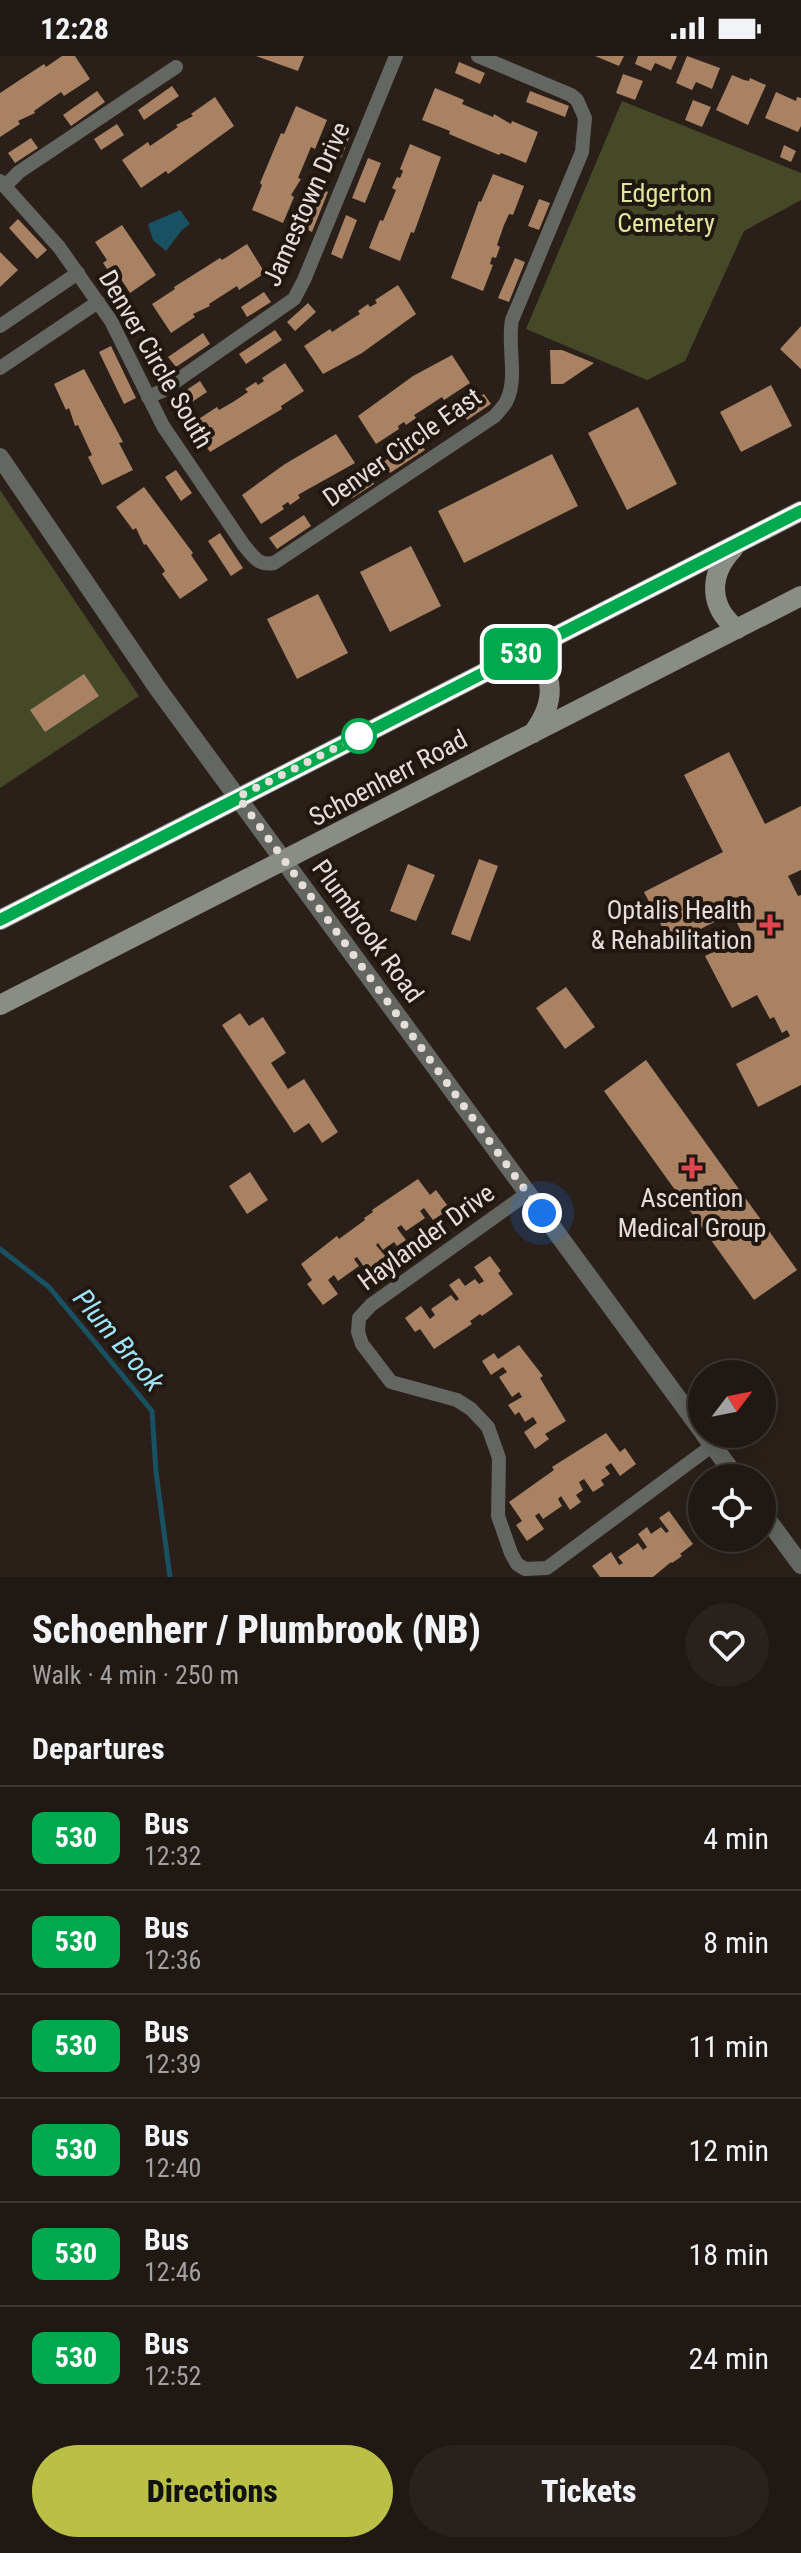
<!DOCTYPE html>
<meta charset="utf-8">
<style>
:root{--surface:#201813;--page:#28211c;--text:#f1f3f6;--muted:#a2a0a0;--line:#3d3733;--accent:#bac045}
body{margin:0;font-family:"Roboto Condensed",sans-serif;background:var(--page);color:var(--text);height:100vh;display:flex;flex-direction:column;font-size:30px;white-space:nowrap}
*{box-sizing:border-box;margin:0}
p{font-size:26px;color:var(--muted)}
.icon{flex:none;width:44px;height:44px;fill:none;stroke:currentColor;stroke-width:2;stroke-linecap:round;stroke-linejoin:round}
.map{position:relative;height:1521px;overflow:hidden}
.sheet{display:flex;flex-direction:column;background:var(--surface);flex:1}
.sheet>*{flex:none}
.badge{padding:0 16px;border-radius:12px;font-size:28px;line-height:52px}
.needle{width:52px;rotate:58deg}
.fabs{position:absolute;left:688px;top:1304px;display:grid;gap:16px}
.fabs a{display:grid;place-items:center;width:88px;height:88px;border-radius:50%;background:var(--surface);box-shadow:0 4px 20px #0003,0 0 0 2px var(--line);font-size:40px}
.you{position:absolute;width:40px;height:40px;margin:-20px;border:6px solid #fff;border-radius:50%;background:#1a73e8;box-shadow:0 0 0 12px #1a73e833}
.map>.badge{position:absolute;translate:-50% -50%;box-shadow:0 0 0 4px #fff}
h2{padding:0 32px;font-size:30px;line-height:72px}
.round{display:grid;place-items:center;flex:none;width:84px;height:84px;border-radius:42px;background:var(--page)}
.head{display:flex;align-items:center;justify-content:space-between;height:136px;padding:0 32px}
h1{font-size:38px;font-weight:800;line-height:60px}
.button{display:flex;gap:16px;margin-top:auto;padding:16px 32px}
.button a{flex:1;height:92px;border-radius:48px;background:var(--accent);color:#111;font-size:32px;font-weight:800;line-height:92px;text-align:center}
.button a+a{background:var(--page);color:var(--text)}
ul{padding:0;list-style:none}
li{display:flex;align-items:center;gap:24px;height:104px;padding:0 32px;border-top:2px solid var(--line)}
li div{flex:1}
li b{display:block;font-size:30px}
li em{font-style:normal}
li .badge{min-width:88px;font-weight:700;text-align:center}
.status{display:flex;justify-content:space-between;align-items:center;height:56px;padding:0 40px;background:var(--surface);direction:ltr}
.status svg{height:22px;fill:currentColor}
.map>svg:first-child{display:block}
.green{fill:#464927}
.water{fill:#185162}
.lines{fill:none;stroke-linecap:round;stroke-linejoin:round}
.stream{stroke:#185162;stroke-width:5}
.building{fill:#a88263}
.minor{stroke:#646661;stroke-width:14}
.tertiary{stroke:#646661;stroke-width:18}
.secondary{stroke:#898d84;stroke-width:20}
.line-casing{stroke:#fff;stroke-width:18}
.line{stroke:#00a94e;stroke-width:12}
.walk{stroke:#e5ded9;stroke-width:8;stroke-dasharray:0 14.4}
.stop-dot{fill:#fff;stroke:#00a94e;stroke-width:4}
.health-dot{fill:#e0444e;stroke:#201710;stroke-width:3}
.labels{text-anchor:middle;stroke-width:8;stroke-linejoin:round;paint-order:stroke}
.park-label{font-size:26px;fill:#dfe69e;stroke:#201710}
.street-label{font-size:26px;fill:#e5ded9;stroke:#201710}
.poi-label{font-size:26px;fill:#e5ded9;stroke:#201710;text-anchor:end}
.water-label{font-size:28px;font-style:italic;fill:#9fe3fa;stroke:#201710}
</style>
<div class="status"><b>12:28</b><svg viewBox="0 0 49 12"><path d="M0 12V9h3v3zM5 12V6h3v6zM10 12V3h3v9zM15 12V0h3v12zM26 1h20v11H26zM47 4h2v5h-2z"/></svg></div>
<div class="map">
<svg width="801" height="1521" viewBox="0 0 801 1521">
<rect width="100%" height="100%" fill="#2a2019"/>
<g class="green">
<path d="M622,45L801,117V144L744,175L685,305L647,324L526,273Z"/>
<path d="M0,434L139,640L0,732Z"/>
</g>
<path class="water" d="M180,154L190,168L182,174L166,195L153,184L148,168Z"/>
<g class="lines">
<path class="stream" d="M0,1193L49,1231L152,1355L156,1416L170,1521"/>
</g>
<g class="building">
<path d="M62,0H75L90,23L64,40L61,36L34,55L35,57L18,65L20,68L0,81V37L44,8L46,11Z"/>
<path d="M256,0H304L298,15Z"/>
<path d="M595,0H624L619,10Z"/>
<path d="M638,0H677L671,14L655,7L651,15L635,8Z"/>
<path d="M687,0L720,12L712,33L696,26L692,34L676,27Z"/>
<path d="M459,6L485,17L480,28L455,17Z"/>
<path d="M623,18L643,25L635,44L616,37Z"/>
<path d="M732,19L744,24L749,25L750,22L766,29L748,69L716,54Z"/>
<path d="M172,30L179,40L144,64L138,54Z"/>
<path d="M435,32L464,44L462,48L493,61L494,58L511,68L512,65L538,76L526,107L501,97L499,99L449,78L450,75L422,64Z"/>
<path d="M97,35L105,46L71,70L63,59Z"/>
<path d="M530,35L569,50L565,61L526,46Z"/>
<path d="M776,36L796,45L797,41L801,42V70L798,76L765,62Z"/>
<path d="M215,41L234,70L168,118L166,115L141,132L122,104L148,86L150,90L178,71L176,69L193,60L191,58Z"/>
<path d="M693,44L711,51L702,71L685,64Z"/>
<path d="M296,50L327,64L315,93L311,91L298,122L301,123L291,139L294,141L283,167L252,154L262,129L260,127L281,77L284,78Z"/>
<path d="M117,68L124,79L101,94L94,83Z"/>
<path d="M342,71L352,75L341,102L331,98Z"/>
<path d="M31,82L38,92L15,107L8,97Z"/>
<path d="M410,88L441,101L414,177L411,176L400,205L369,192L380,164L383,165L388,153L396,134L392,132L397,121L400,122L403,115L400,113Z"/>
<path d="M784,89L796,95L791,106L780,101Z"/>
<path d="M368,102L381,107L365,147L352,142Z"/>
<path d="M493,118L524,130L513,159L509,158L504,169L497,189L500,191L496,202L492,201L490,208L493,209L483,235L451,222L479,145L481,146Z"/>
<path d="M318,132L328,136L312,176L301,171Z"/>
<path d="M539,143L550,147L539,174L528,170Z"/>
<path d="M346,159L357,164L342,203L331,198Z"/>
<path d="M18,163L47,194L37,203L9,172Z"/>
<path d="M122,169L156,219L130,237L119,220L114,223L103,207L107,204L95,186Z"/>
<path d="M247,188L265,217L239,234L237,230L209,248L210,250L193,258L195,261L171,277L152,248L175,233L174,231L220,202L222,204Z"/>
<path d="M0,196L18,214L0,231Z"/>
<path d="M515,202L525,206L509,246L498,242Z"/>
<path d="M398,229L416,258L362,297L323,318L304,290L330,273L332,276L355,261L360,258L358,255L368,248L370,251L377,247L375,244Z"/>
<path d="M264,236L271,246L247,261L241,251Z"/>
<path d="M308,247L316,256L295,275L287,266Z"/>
<path d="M801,270V313L780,293Z"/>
<path d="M275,274L282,284L246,308L239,298Z"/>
<path d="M203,277L210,288L176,311L168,301Z"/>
<path d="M111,290L136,342L124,348L99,296Z"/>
<path d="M550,294H562L594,307L563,328H551Z"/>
<path d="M452,299L470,327L444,344L442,341L419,356L414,359L416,362L406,369L404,366L398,370L399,373L376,388L358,360L413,320Z"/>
<path d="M285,307L304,335L281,350L282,353L210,396L191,368L217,351L219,354L233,346L248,336L245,333L256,326L258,329L264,325L262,322Z"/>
<path d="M84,313L123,386L119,387L133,414L102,429L88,401L92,399L78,369L75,370L69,352L66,354L54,328Z"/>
<path d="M200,325L207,336L183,352L176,341Z"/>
<path d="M771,329L792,370L741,396L720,356Z"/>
<path d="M484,338L491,348L467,364L461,354Z"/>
<path d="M638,351L677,428L627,454L588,377Z"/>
<path d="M336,378L355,407L303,436L298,439L300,442L290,449L288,446L282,450L284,453L261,468L242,439L285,408Z"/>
<path d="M418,383L425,394L390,417L383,406Z"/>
<path d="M552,398L578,450L464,507L438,455Z"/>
<path d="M176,414L192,437L181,445L165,421Z"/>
<path d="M367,417L374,428L351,443L344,432Z"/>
<path d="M144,431L193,497L191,499L208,524L180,543L162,518L165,515L146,488L144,489L136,472L133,474L116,451Z"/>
<path d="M304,459L311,470L277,493L269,482Z"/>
<path d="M220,477L243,512L231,520L208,485Z"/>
<path d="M411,490L441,550L390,576L360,516Z"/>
<path d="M318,538L348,597L297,623L267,563Z"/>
<path d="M84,618L99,640L45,676L30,654Z"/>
<path d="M729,696L765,768L801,750V814L788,820L798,840L801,839V1029L758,1051L736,1008L790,980L787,974L782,977L774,961L770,963L757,939L732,952L705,900L744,881L732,857L671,888L644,836L723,796L684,719Z"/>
<path d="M479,803L498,810L470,885L451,878Z"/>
<path d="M408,808L435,819L416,865L390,855Z"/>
<path d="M566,931L595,971L565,993L536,952Z"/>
<path d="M240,957L249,970L263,961L286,997L271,1007L288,1033L304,1023L338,1076L322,1087L309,1067L294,1077L222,969Z"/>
<path d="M646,1004L797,1214L754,1244L604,1035Z"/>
<path d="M250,1116L268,1144L247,1158L229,1130Z"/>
<path d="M418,1123L430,1139L436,1134L450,1153L433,1164L424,1152L420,1155L425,1162L406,1175L401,1169L397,1172L406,1184L397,1190L394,1186L383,1194L378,1187L376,1189L386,1201L367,1215L357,1201L354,1203L359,1210L338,1225L334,1219L328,1224L338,1238L323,1249L307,1228L312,1224L301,1208L337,1180L339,1183L365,1164L364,1162L373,1156L372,1154Z"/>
<path d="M490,1200L501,1215L498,1217L513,1238L482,1260L480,1258L470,1265L472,1268L434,1293L420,1273L415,1276L405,1262L421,1250L430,1263L435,1259L431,1253L451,1239L456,1245L459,1243L449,1229L459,1222L465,1230L475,1223L479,1228L484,1225L474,1211Z"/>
<path d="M519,1289L543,1320L540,1322L566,1365L545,1378L549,1383L535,1393L524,1376L537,1367L533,1361L525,1366L519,1356L515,1359L508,1349L522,1341L519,1336L512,1341L499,1321L507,1316L503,1311L491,1319L482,1305L494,1297L498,1303Z"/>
<path d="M606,1377L620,1396L625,1392L636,1408L620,1420L611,1407L605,1411L610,1418L601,1424L604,1429L593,1436L584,1423L579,1426L583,1434L576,1439L581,1446L570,1454L561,1440L558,1443L562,1450L543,1463L539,1457L535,1460L544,1473L527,1485L516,1469L522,1465L509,1446L554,1414L552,1411Z"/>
<path d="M669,1455L693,1488L680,1498L682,1500L672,1507L671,1506L653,1521H600L592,1510L611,1496L619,1509L623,1507L618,1501L638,1487L643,1494L647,1491L638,1478L647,1471L651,1478L661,1471L666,1477L669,1475L659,1462Z"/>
</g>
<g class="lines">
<g class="minor">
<path d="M0,125L59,191L111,265L163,370L243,488C253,500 258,510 274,507L495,360C498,355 505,350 507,344C518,321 507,289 512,264L582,96L585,62L577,44L571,39L478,0"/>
<path d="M5,130L19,116L176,11"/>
<path d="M0,270L78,217"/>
<path d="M0,312L98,246"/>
<path d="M148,341L162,335L294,243L304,224L396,0"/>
<path d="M528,1137L371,1249L359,1262L358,1276L362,1288L391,1326L457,1344L471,1353L488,1371L499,1402L498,1460L511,1497L517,1508L525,1513L547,1512L713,1389"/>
</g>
<g class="tertiary">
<path d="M0,401L158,633L702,1375"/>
<path d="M704,1378L737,1422"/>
<path d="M762,1456L801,1509"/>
</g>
<g class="secondary">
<path d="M733,493C708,519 709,551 737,573"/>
<path d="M526,595C559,616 554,649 533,677"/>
<path d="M0,864L801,455"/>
<path d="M0,949L801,540"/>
</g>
</g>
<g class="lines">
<g class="line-casing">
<path id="line" d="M0,864L801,455"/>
</g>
<use href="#line" class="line"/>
<path class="walk" d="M359,680L238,741L542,1157"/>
</g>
<circle class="stop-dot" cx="359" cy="680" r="16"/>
<g class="health-dot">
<path d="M766 857h8v8h8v8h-8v8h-8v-8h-8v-8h8z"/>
<path d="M688 1100h8v8h8v8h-8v8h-8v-8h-8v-8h8z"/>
</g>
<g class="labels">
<g class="park-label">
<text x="666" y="146">Edgerton<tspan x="666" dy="30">Cemetery</tspan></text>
</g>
<g class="street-label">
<text transform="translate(306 148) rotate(-66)" y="9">Jamestown Drive</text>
<text transform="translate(156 303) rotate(60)" y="9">Denver Circle South</text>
<text transform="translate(402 391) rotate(-35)" y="9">Denver Circle East</text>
<text transform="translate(388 722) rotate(-28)" y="9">Schoenherr Road</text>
<text transform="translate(368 875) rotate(54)" y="9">Plumbrook Road</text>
<text transform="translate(426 1181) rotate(-36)" y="9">Haylander Drive</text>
</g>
<g class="poi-label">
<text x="752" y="863">Optalis Health<tspan x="752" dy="30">&amp; Rehabilitation</tspan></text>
<text x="692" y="1151" text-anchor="middle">Ascention<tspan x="692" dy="30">Medical Group</tspan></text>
</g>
<g class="water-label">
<text transform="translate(119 1284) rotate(50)" y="10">Plum Brook</text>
</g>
</g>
</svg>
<div class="fabs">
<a><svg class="needle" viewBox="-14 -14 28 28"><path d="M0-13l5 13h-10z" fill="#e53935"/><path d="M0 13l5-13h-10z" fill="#a2a0a0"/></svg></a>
<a><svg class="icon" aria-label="locate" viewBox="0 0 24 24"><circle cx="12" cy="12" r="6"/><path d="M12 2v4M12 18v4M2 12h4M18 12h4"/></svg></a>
</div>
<div class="you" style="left:542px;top:1157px"></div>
<b class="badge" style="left:521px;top:598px;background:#00a94e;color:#fff">530</b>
</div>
<section class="sheet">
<div class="head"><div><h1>Schoenherr / Plumbrook (NB)</h1><p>Walk · 4 min · 250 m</p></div><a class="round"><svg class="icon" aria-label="heart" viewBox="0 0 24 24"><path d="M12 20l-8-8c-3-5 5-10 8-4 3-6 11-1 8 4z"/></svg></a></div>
<h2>Departures</h2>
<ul>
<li><span class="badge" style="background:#00a94e;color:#fff">530</span><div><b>Bus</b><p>12:32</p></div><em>4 min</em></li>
<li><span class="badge" style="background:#00a94e;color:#fff">530</span><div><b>Bus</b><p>12:36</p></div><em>8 min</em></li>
<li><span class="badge" style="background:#00a94e;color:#fff">530</span><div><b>Bus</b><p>12:39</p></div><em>11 min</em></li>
<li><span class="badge" style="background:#00a94e;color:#fff">530</span><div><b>Bus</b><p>12:40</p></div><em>12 min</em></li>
<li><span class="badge" style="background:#00a94e;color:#fff">530</span><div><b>Bus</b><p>12:46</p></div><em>18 min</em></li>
<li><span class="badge" style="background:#00a94e;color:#fff">530</span><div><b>Bus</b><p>12:52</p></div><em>24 min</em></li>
</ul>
<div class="button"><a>Directions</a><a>Tickets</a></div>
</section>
